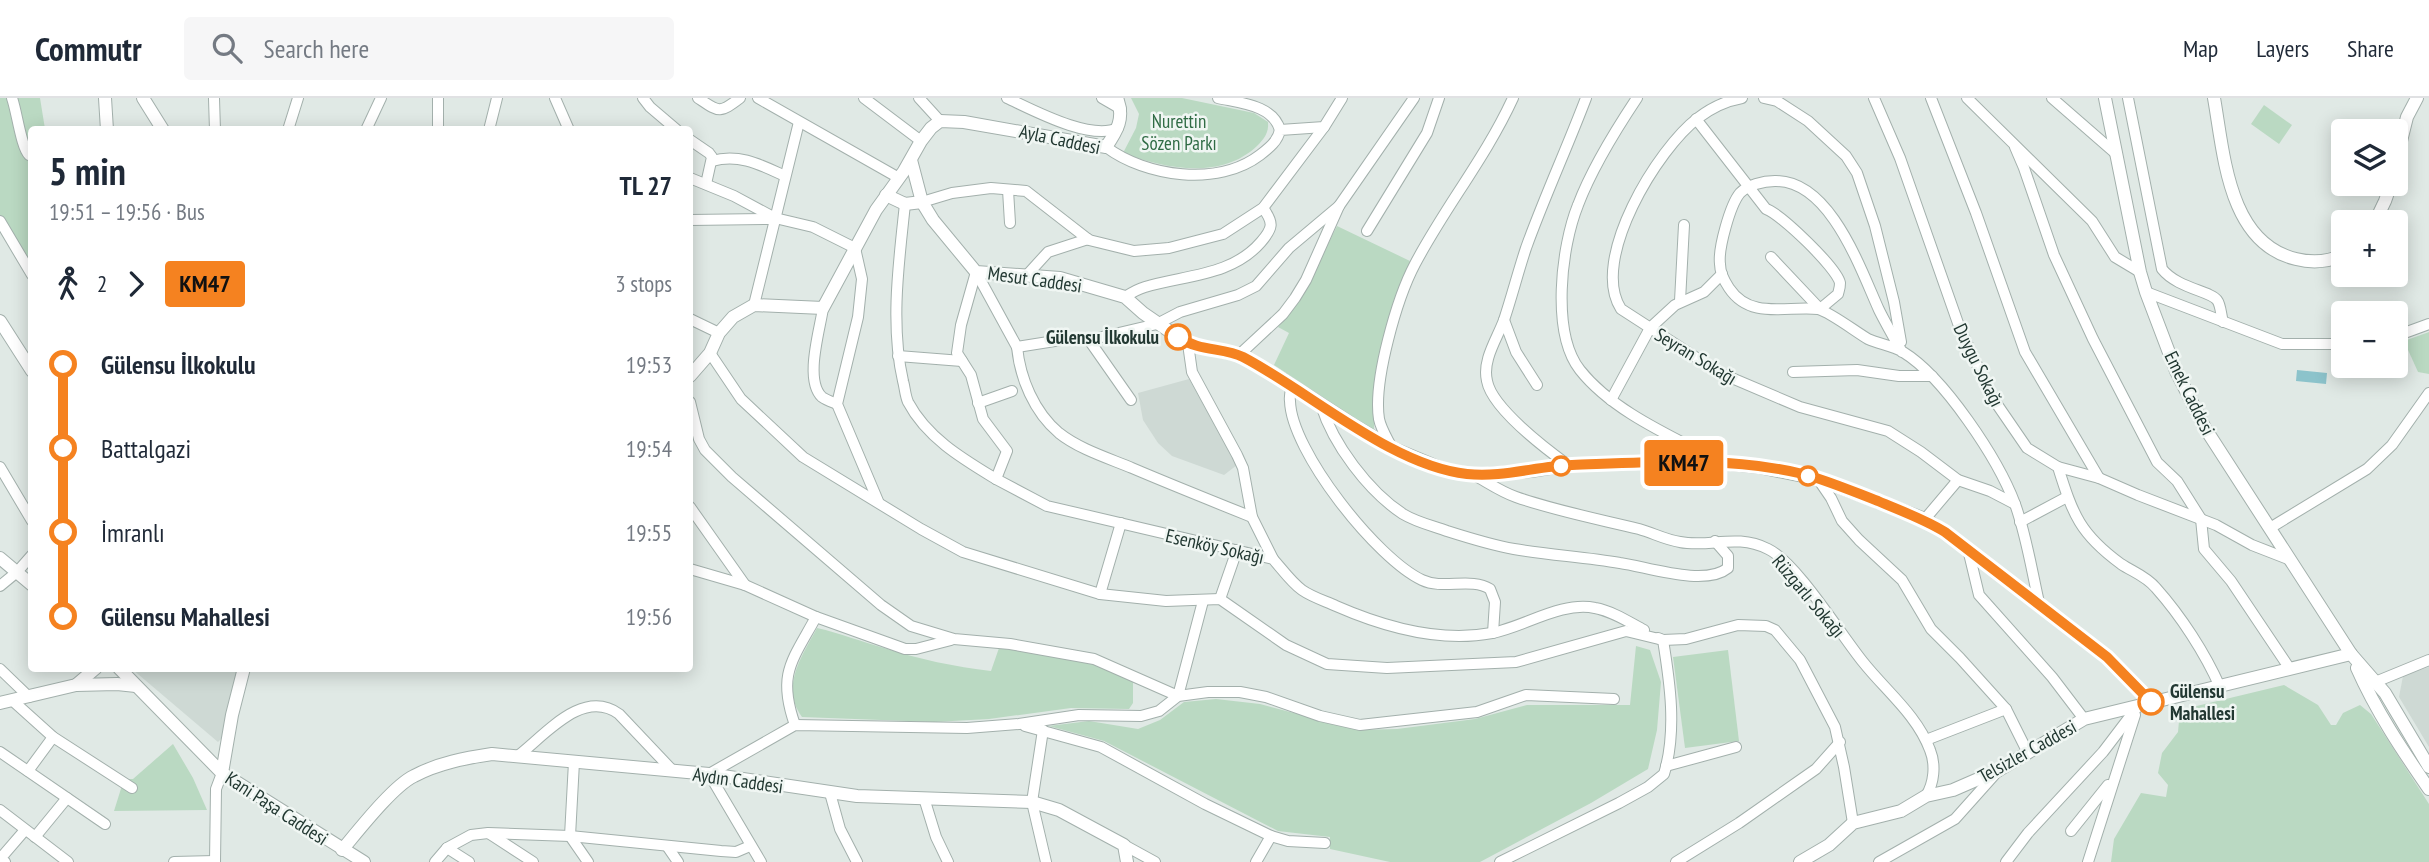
<!DOCTYPE html>
<meta charset="utf-8">
<style>
:root{--surface:#fff;--page:#f6f6f7;--text:#1f2937;--muted:#747a83;--line:#e0e1e3}
body{margin:0;font-family:"PT Sans Narrow",sans-serif;background:var(--page);color:var(--text);height:100vh;display:flex;flex-direction:column;font-size:26px;white-space:nowrap}
*{box-sizing:border-box;margin:0}
p{font-size:23px;color:var(--muted)}
.icon{flex:none;width:38px;height:38px;fill:none;stroke:currentColor;stroke-width:2;stroke-linecap:round;stroke-linejoin:round}
.map{position:relative;flex:1;overflow:hidden}
.side{position:absolute;left:28px;top:28px;width:665px;height:546px;display:flex;flex-direction:column;background:var(--surface);border-radius:7px;box-shadow:0 4px 18px #0003}
.side>*{flex:none}
.badge{padding:0 14px;border-radius:5px;font-size:24px;line-height:46px}
.tools{position:absolute;left:2331px;top:21px;display:grid;gap:14px}
.tools a{display:grid;place-items:center;width:77px;height:77px;border-radius:7px;background:var(--surface);box-shadow:0 4px 18px #0003;font-size:35px}
.map>.badge{position:absolute;translate:-50% -50%;box-shadow:0 0 0 4px #fff}
.legs{display:flex;align-items:center;gap:10px;height:77px;padding:0 21px;font-size:23px}
.legs p{margin-inline-start:auto}
.overview{display:flex;align-items:center;justify-content:space-between;height:119px;padding:0 21px}
h1{font-size:38px;font-weight:800;line-height:52px}
ul{padding:0 21px;list-style:none}
li{display:flex;align-items:center;gap:24px;height:84px;font-size:26px}
li i{display:grid;place-items:center;width:10px;height:100%;margin:0 9px;background:currentColor}
li i::after{content:'';width:18px;height:18px;margin:-9px;border:5px solid;border-radius:50%;background:var(--surface)}
li p{margin-inline-start:auto}
li:first-child i{background:linear-gradient(#0000 50%,currentColor 0)}
li:last-child i{background:linear-gradient(currentColor 50%,#0000 0)}
header{display:flex;align-items:center;gap:42px;box-sizing:border-box;height:98px;padding:0 35px;background:var(--surface);border-bottom:2px solid var(--line)}
header strong{font-size:33px}
nav{display:flex;gap:38px;margin-inline-start:auto;font-size:24px}
.search{width:490px;height:63px;background:var(--page);display:flex;align-items:center;gap:18px;box-sizing:border-box;padding:0 24px;border-radius:7px;color:var(--muted);font-size:26px}
.map>svg:first-child{display:block}
.built{fill:#ced9d4}
.green{fill:#bad9c2}
.water{fill:#8cc3cb}
.lines{fill:none;stroke-linecap:round;stroke-linejoin:round}
.minor-casing{stroke:#a3b0ac;stroke-width:12}
.tertiary-casing{stroke:#a3b0ac;stroke-width:14}
.minor{stroke:#fff;stroke-width:10}
.tertiary{stroke:#fff;stroke-width:12}
.line-1-casing{stroke:#fff;stroke-width:16}
.line-1{stroke:#f58220;stroke-width:10}
.stop-1-dot{fill:#fff;stroke:#f58220;stroke-width:3.5}
.labels{text-anchor:middle;stroke-width:5;stroke-linejoin:round;paint-order:stroke}
.park-label{font-size:19px;fill:#306c45;stroke:#f0f6f3}
.street-label{font-size:19px;fill:#223832;stroke:#f0f6f3}
.stop-label{font-size:19px;font-weight:bold;fill:#223832;stroke:#f0f6f3;text-anchor:end}
</style>
<header>
<strong>Commutr</strong>
<div class="search"><svg class="icon" aria-label="search" viewBox="0 0 24 24"><circle cx="10" cy="10" r="6"/><path d="M15 15l6 6"/></svg>Search here</div>
<nav><a>Map</a><a>Layers</a><a>Share</a></nav>
</header>
<div class="map">
<svg width="2429" height="764" viewBox="0 0 2429 764">
<rect width="100%" height="100%" fill="#e0e9e5"/>
<g class="built">
<path d="M1189,281L1237,367L1224,377L1172,358L1158,345L1143,322L1138,295Z"/>
<path d="M2429,569V649L2399,599L2403,578Z"/>
<path d="M132,571H240L222,640L218,644Z"/>
</g>
<g class="green">
<path d="M0,0H40L45,31L32,32L31,172L0,118Z"/>
<path d="M1131,0H1182L1254,15L1268,24C1269,35 1264,41 1257,48C1221,82 1166,71 1123,55L1136,30L1139,16Z"/>
<path d="M2264,7L2292,27L2279,46L2251,26Z"/>
<path d="M1337,128L1410,163L1392,210L1375,276L1374,333L1274,267L1289,235L1278,229L1299,204Z"/>
<path d="M2429,234V276L2418,274L2404,243Z"/>
<path d="M817,530C840,535 862,544 884,550C919,561 955,569 991,573L999,550C1044,557 1093,559 1133,582V605L1129,611L1071,610L989,621L934,624L802,619C780,589 802,558 817,530Z"/>
<path d="M1636,548L1650,552L1661,584L1657,632L1648,671L1591,705L1480,764H1390L1330,751V739L1278,733L1104,643L1049,628L1089,623L1138,631L1160,622L1184,604L1216,601L1260,606L1359,632L1397,631L1475,621L1527,607H1630Z"/>
<path d="M1728,552L1739,643L1685,650L1673,559Z"/>
<path d="M2284,587L2318,607L2331,627H2336L2343,615L2360,607L2371,616L2429,706V764H2111L2114,741L2141,695L2166,699L2168,687L2158,675L2162,655L2178,634L2180,612Z"/>
<path d="M173,646L193,680L207,712L114,713L124,681H133Z"/>
</g>
<path class="water" d="M2297,272L2327,275L2326,286L2296,283Z"/>
<g class="lines">
<g class="minor-casing">
<g id="minor">
<path d="M12,0C17,14 21,49 29,57L32,56"/>
<path d="M214,0L215,32"/>
<path d="M555,0L569,32"/>
<path d="M643,0L650,9L677,32"/>
<path d="M698,0C719,14 719,16 740,0"/>
<path d="M758,0L899,80"/>
<path d="M864,0L921,43"/>
<path d="M919,0L940,23"/>
<path d="M1007,0C1033,12 1090,43 1118,30"/>
<path d="M1102,0L1121,11"/>
<path d="M1218,0C1240,5 1273,7 1280,32"/>
<path d="M1637,0C1615,33 1592,70 1578,107C1561,149 1551,235 1580,272C1614,315 1676,340 1722,365"/>
<path d="M1742,0C1725,3 1711,10 1698,20C1658,50 1589,162 1621,211L1720,275L1800,309L1888,333L1921,354L1958,382L1990,393L2015,406"/>
<path d="M1764,0L1777,3L1808,23L1846,58L1857,75L1875,128L1894,204L1901,244"/>
<path d="M1874,0L1900,60L1959,228L1992,299L2027,350L2058,369C2073,417 2080,436 2121,466C2133,474 2146,478 2156,490C2181,518 2205,555 2220,589"/>
<path d="M1931,0L1976,115L2025,254L2099,380"/>
<path d="M1967,0L2092,123L2115,159L2140,174"/>
<path d="M2052,0L2114,54"/>
<path d="M2128,0L2162,171C2177,190 2210,193 2217,202C2221,207 2221,218 2223,224"/>
<path d="M1696,21L1766,111C1781,116 1837,170 1840,185C1840,190 1839,192 1838,196L1820,211L1771,159"/>
<path d="M288,32L298,0"/>
<path d="M366,32L381,0"/>
<path d="M438,32V0"/>
<path d="M489,32L497,0"/>
<path d="M690,42L709,55L712,59L706,86"/>
<path d="M1106,49C1146,79 1218,89 1260,57C1269,50 1278,43 1280,32L1324,29L1342,0"/>
<path d="M2015,49L2024,70L2054,157L2093,241L2157,364L2177,383L2201,421L2204,451L2231,483L2290,571"/>
<path d="M712,63C739,55 761,67 785,78"/>
<path d="M690,80L734,98L775,120L813,129L855,150L862,181L858,219L837,306L878,403"/>
<path d="M1008,92L1010,125"/>
<path d="M922,104L952,95L991,90L1026,93L1089,142L1134,153L1169,150L1223,136L1263,110L1324,29"/>
<path d="M905,106C899,163 890,226 903,283C905,290 905,297 908,304C927,340 963,361 996,381"/>
<path d="M690,122L772,121"/>
<path d="M0,123L32,177"/>
<path d="M1367,133L1427,35L1439,0"/>
<path d="M976,174L961,227L957,255L971,277L983,321L1007,353L996,381L1047,408L1273,461C1282,471 1291,484 1302,492C1312,499 1325,503 1336,508C1384,529 1439,545 1492,535C1524,529 1561,503 1595,510C1612,513 1629,524 1644,532"/>
<path d="M976,174L1017,249L1061,242H1089L1157,226L1180,214L1238,197L1256,188L1289,150L1339,108"/>
<path d="M1027,177L1048,154L1088,141"/>
<path d="M2146,194L2282,246H2343"/>
<path d="M1125,199C1131,195 1138,191 1145,189C1185,177 1232,178 1261,144C1273,130 1274,125 1263,110"/>
<path d="M1680,203L1684,127"/>
<path d="M754,207L799,24"/>
<path d="M823,210C820,232 804,282 822,299C826,302 832,304 837,306"/>
<path d="M690,221L719,235"/>
<path d="M1504,222L1516,254L1537,287"/>
<path d="M2396,238L2429,226"/>
<path d="M1089,242L1131,302"/>
<path d="M1188,246L1192,274L1237,357L1243,370L1252,419L1273,461"/>
<path d="M1017,249C1020,280 1034,314 1059,335C1079,351 1108,360 1132,370C1172,387 1212,403 1252,419"/>
<path d="M1902,254C1894,240 1886,226 1879,212C1860,170 1830,82 1775,83C1763,83 1748,87 1740,95C1730,107 1718,151 1720,166C1720,174 1725,184 1729,190C1751,223 1789,207 1818,211C1830,214 1856,234 1868,241C1879,246 1893,248 1903,254C1944,279 1998,361 2015,406C2027,439 2032,475 2040,509"/>
<path d="M710,255L741,301L803,359L921,431L963,454L1100,496L1166,503L1220,501L1286,547L1327,566L1387,570L1516,564L1626,533L1663,542L1686,541L1738,527L1766,528L1775,532L1800,562L1835,629L1844,669L1853,725"/>
<path d="M1239,257L1283,216L1295,200L1306,182L1339,108L1414,0"/>
<path d="M898,258L962,263"/>
<path d="M1793,274L1857,272L1899,278H1932"/>
<path d="M1292,287C1291,292 1289,298 1290,303C1291,353 1377,461 1422,482C1443,492 1471,479 1490,491L1495,504L1493,535"/>
<path d="M1611,302L1650,230L1675,207L1704,194L1722,176"/>
<path d="M690,304L699,341L705,352L732,379L881,507L911,528L954,541L1010,546L1094,561L1178,598L1203,503"/>
<path d="M978,305L1012,293"/>
<path d="M1321,307C1333,346 1368,393 1403,416C1416,424 1433,428 1447,433C1469,440 1491,447 1514,451C1549,457 1585,459 1620,465C1648,469 1705,489 1728,470V458L1715,443"/>
<path d="M1392,350C1387,340 1381,331 1379,321C1373,283 1397,200 1415,166C1445,109 1486,59 1513,0"/>
<path d="M1568,367C1546,351 1492,310 1487,283C1482,262 1497,241 1504,222C1512,198 1518,174 1526,150C1544,100 1567,50 1586,0"/>
<path d="M0,369L32,423"/>
<path d="M2058,369L2099,380L2138,397L2216,427L2252,447L2288,461"/>
<path d="M1474,377C1487,384 1501,394 1516,399C1556,413 1598,421 1639,431C1653,435 1666,442 1680,444C1710,450 1736,435 1768,451C1797,465 1841,537 1863,564C1886,593 1917,617 1930,652C1936,667 1934,685 1926,698"/>
<path d="M1818,381L1831,400L1842,423L1859,442L1902,482L1931,531L1960,560L2006,611L2027,653"/>
<path d="M690,409L745,487"/>
<path d="M1925,421L1958,382"/>
<path d="M2020,424L2067,399"/>
<path d="M2270,430L2367,371L2392,347L2429,295"/>
<path d="M1968,451L1979,497L2052,579L2084,621"/>
<path d="M690,471L745,487L816,519"/>
<path d="M0,488L17,474L32,457"/>
<path d="M1100,496L1121,425"/>
<path d="M1220,501L1237,452"/>
<path d="M0,571L29,599"/>
<path d="M2368,587L2429,562"/>
<path d="M13,603L53,639L132,690"/>
<path d="M795,627C777,576 792,563 816,519L905,551H916L951,542"/>
<path d="M1025,628L1101,649L1205,706L1271,738L1288,743L1325,745"/>
<path d="M1043,632L1032,704L1046,764"/>
<path d="M1926,642L2006,611"/>
<path d="M0,654L105,726"/>
<path d="M519,657C546,636 583,590 619,616L673,673"/>
<path d="M574,664L570,738L588,764"/>
<path d="M1666,668L1736,649"/>
<path d="M28,673L53,639"/>
<path d="M830,695L840,731L857,764"/>
<path d="M924,700L936,739L948,764"/>
<path d="M0,712L68,764"/>
<path d="M2071,733L2108,687"/>
<path d="M490,736L533,764"/>
<path d="M35,739L67,700"/>
<path d="M1124,747L1155,764"/>
<path d="M667,748L678,764"/>
<path d="M447,750L469,764"/>
<path d="M5,764L0,761L25,732"/>
<path d="M174,764L215,763"/>
<path d="M215,764L216,691L222,675"/>
<path d="M435,764L447,750L471,737L488,735L570,738L721,753L736,754L750,748"/>
<path d="M761,764L709,676L795,627L967,630L1019,626L1079,617L1141,618L1159,613L1178,598L1208,594H1240L1266,599L1320,618L1360,627L1477,614L1526,597L1614,601"/>
<path d="M1256,764L1271,738"/>
<path d="M1500,764L1619,705L1648,689L1664,676C1677,633 1670,585 1663,542L1658,540"/>
<path d="M1676,764L1739,725L1816,671L1840,644"/>
<path d="M1879,764L1955,721L1997,674"/>
<path d="M2006,764L2028,735L2103,654L2138,608"/>
<path d="M2088,764L2135,617"/>
</g>
</g>
<g class="tertiary-casing">
<g id="tertiary">
<path d="M105,0L107,32"/>
<path d="M143,0L163,32"/>
<path d="M2105,0L2140,174L2146,194L2176,273L2205,330L2351,556L2385,595L2429,669"/>
<path d="M2214,0C2224,56 2228,145 2296,161C2312,165 2328,164 2343,157"/>
<path d="M911,62L922,104L933,122L976,174L1060,180L1125,199L1143,215L1188,246L1239,257L1282,281L1350,325L1392,350L1445,372L1474,377L1531,373L1568,367L1635,365H1722L1759,369L1818,381L1925,421L1945,434L2107,559L2151,604"/>
<path d="M2396,63L2407,19L2417,0"/>
<path d="M886,97L905,106L922,104"/>
<path d="M2375,124L2385,103L2391,86"/>
<path d="M0,223L32,273"/>
<path d="M690,278L710,255L719,235L733,219L754,207L823,210L876,112L904,73L921,43L931,30L940,23L964,24L1106,49C1117,33 1125,20 1117,0"/>
<path d="M0,460L32,487"/>
<path d="M119,570L222,675L364,764"/>
<path d="M2357,570C2376,613 2402,652 2429,691"/>
<path d="M76,587L117,586L136,588"/>
<path d="M0,605L76,587L96,570"/>
<path d="M222,675L232,617L244,570"/>
<path d="M342,752C358,733 393,688 414,678C438,665 466,660 492,656L709,676L857,698L1032,704L1059,712L1124,747L1127,764"/>
<path d="M1800,764L1829,747L1853,725L1901,713L1926,698L1953,692L1999,672L2084,621L2351,556"/>
</g>
</g>
<use href="#minor" class="minor"/>
<use href="#tertiary" class="tertiary"/>
</g>
<g class="lines">
<g class="line-1-casing">
<path id="line-1" d="M1178,239C1200,254 1223,249 1243,259C1310,294 1392,368 1467,376C1502,380 1537,368 1572,367C1648,364 1728,358 1803,376C1829,383 1854,394 1878,403C1901,413 1924,421 1945,434L2107,559L2151,604"/>
</g>
<use href="#line-1" class="line-1"/>
</g>
<g class="stop-1-dot">
<circle cx="1178" cy="239" r="12"/>
<circle cx="1561" cy="368" r="9"/>
<circle cx="1808" cy="378" r="9"/>
<circle cx="2151" cy="604" r="12"/>
</g>
<g class="labels">
<g class="park-label">
<text x="1179" y="30">Nurettin<tspan x="1179" dy="22">Sözen Parkı</tspan></text>
</g>
<g class="street-label">
<text transform="translate(1060 41) rotate(12)" y="7">Ayla Caddesi</text>
<text transform="translate(1035 181) rotate(8)" y="7">Mesut Caddesi</text>
<text transform="translate(1696 258) rotate(31)" y="7">Seyran Sokağı</text>
<text transform="translate(1979 267) rotate(64)" y="7">Duygu Sokağı</text>
<text transform="translate(2190 295) rotate(64)" y="7">Emek Caddesi</text>
<text transform="translate(1215 448) rotate(13)" y="7">Esenköy Sokağı</text>
<text transform="translate(1809 498) rotate(50)" y="7">Rüzgarlı Sokağı</text>
<text transform="translate(2027 653) rotate(-29)" y="7">Telsizler Caddesi</text>
<text transform="translate(738 682) rotate(8)" y="7">Aydın Caddesi</text>
<text transform="translate(277 710) rotate(33)" y="7">Kani Paşa Caddesi</text>
</g>
<g class="stop-label">
<text x="1159" y="246">Gülensu İlkokulu</text>
<text x="2170" y="600" text-anchor="start">Gülensu<tspan x="2170" dy="22">Mahallesi</tspan></text>
</g>
</g>
</svg>
<div class="tools">
<a><svg class="icon" aria-label="layers" viewBox="0 0 24 24"><path d="M12 4l9 5-9 5-9-5zM3 14l9 5 9-5"/></svg></a>
<a>+</a>
<a>−</a>
</div>
<b class="badge" style="left:1684px;top:365px;background:#f58220;color:#111">KM47</b>
<section class="side">
<div class="overview"><div><h1>5 min</h1><p>19:51 – 19:56 · Bus</p></div><b>TL 27</b></div>
<div class="legs"><svg class="icon" aria-label="walk" viewBox="0 0 24 24"><circle cx="13" cy="4" r="2"/><path d="M13 8l-2 6 4 7M11 14l-3 7M7 12l3-4h3l4 4"/></svg>2<svg class="icon" aria-label="forward" viewBox="0 0 24 24"><path d="M9 5l7 7-7 7"/></svg><b class="badge" style="background:#f58220;color:#111">KM47</b><p>3 stops</p></div>
<ul>
<li><i style="color:#f58220"></i><b>Gülensu İlkokulu</b><p>19:53</p></li>
<li><i style="color:#f58220"></i><span>Battalgazi</span><p>19:54</p></li>
<li><i style="color:#f58220"></i><span>İmranlı</span><p>19:55</p></li>
<li><i style="color:#f58220"></i><b>Gülensu Mahallesi</b><p>19:56</p></li>
</ul>
</section>
</div>
